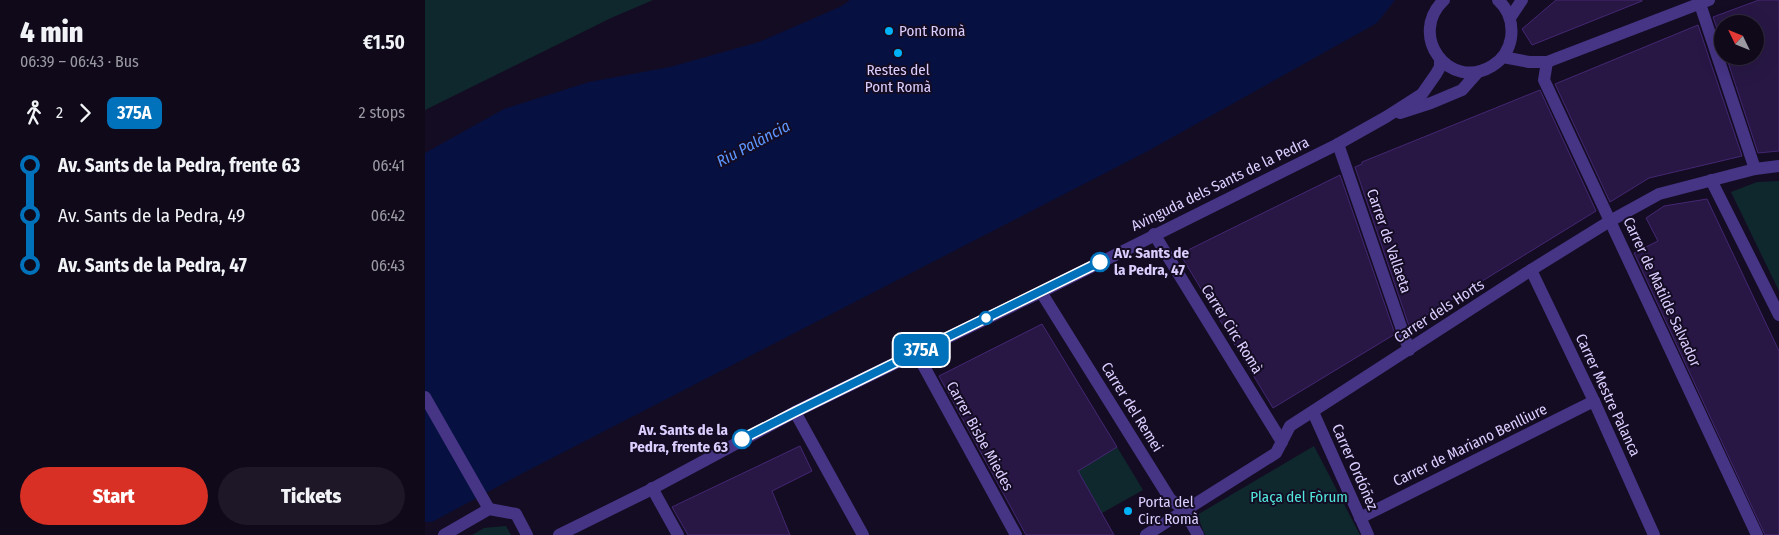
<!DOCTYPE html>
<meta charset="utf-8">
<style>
:root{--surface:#0f091a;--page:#1d1727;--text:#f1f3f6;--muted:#9b9aa2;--line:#2f2a39;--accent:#d93025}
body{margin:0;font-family:"Fira Sans Condensed",sans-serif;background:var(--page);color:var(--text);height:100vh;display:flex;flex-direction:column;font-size:19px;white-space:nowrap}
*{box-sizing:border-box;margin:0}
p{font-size:16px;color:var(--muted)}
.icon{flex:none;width:28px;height:28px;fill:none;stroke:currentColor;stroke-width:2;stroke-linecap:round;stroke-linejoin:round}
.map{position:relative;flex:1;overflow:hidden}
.panel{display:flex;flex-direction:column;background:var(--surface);width:425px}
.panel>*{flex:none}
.badge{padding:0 10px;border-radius:8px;font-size:18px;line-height:32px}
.needle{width:32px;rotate:313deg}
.tools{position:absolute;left:1289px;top:15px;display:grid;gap:10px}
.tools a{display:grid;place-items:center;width:50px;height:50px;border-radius:50%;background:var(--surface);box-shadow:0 5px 20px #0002,0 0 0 1px var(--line);font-size:25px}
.map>.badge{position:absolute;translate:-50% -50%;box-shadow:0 0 0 2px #fff}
.legs{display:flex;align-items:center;gap:8px;height:55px;padding:0 20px;font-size:16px}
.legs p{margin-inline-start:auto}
.headline{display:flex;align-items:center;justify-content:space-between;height:85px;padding:0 20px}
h1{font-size:28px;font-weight:800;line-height:38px}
.cta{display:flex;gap:10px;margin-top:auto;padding:10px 20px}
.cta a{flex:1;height:58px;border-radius:30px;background:var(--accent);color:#fff;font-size:20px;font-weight:800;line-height:58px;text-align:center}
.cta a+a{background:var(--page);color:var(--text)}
ul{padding:0 20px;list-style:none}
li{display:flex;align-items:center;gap:18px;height:50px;font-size:19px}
li i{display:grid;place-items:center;width:8px;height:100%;margin:0 6px;background:currentColor}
li i::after{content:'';width:12px;height:12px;margin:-6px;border:4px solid;border-radius:50%;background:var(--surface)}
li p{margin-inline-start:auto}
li:first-child i{background:linear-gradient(#0000 50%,currentColor 0)}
li:last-child i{background:linear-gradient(currentColor 50%,#0000 0)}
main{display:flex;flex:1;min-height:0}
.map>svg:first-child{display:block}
.green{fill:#0f282d}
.water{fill:#061141}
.building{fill:#281745;stroke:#442772}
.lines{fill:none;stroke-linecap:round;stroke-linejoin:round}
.minor{stroke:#463485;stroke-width:12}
.line-1-casing{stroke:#fff;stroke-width:11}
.line-1{stroke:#0072bc;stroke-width:8}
.poi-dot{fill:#00b3f9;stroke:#140c23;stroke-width:2}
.stop-1-dot{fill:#fff;stroke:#0072bc;stroke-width:2.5}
.labels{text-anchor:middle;stroke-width:4;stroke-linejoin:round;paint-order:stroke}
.poi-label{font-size:15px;fill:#dcceff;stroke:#140c23;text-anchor:start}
.street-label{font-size:15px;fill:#dcceff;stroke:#140c23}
.stop-label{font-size:15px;font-weight:bold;fill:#dcceff;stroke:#140c23;text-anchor:start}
.park-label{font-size:15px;fill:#52e7dd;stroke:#140c23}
.water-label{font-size:16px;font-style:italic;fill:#5c96ff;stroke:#140c23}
</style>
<main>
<section class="panel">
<div class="headline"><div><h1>4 min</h1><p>06:39 – 06:43 · Bus</p></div><b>€1.50</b></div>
<div class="legs"><svg class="icon" aria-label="walk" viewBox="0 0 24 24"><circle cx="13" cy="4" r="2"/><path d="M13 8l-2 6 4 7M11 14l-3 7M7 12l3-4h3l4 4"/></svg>2<svg class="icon" aria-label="forward" viewBox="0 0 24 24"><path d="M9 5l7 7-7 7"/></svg><b class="badge" style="background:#0072bc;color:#fff">375A</b><p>2 stops</p></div>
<ul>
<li><i style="color:#0072bc"></i><b>Av. Sants de la Pedra, frente 63</b><p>06:41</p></li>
<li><i style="color:#0072bc"></i><span>Av. Sants de la Pedra, 49</span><p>06:42</p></li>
<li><i style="color:#0072bc"></i><b>Av. Sants de la Pedra, 47</b><p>06:43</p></li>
</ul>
<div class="cta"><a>Start</a><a>Tickets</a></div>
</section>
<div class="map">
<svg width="1354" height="535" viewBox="0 0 1354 535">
<rect width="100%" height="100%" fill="#140c23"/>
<g class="green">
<path d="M0,0H228L186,18L0,110Z"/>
<path d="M1354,181V291L1306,192L1332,182Z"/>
<path d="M889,446L935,535H780L772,515Z"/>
<path d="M692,447L718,490L677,513L651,469Z"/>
<path d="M81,526L86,535H47L59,528Z"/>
</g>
<path class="water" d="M425,0H970L952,23L721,152L98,473L7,522H0V153L79,109L164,82L245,67L334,42L417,6Z"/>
<g class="building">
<path d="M1131,0H1217V1L1107,45L1097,29Z"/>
<path d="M1334,0H1354V151L1333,153L1301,56H1330V24H1298V46L1288,17Z"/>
<path d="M1273,25L1317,156L1224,178L1185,202L1130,84Z"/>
<path d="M1115,90L1171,211L984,326L930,167L937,164V162Z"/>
<path d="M915,175L970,334L848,408L755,254Z"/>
<path d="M1282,199L1354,351V535H1340L1209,253L1233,241L1221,218L1239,206Z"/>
<path d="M617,324L692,447L653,471L689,535H601L514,376Z"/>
<path d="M375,446L387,471L347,491L365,535H263L247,507Z"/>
</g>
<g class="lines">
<g class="minor">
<path d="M1019,0C982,35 1024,92 1067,66C1077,60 1084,50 1086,38C1088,24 1084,10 1073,0"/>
<path d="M1275,4L1330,169"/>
<path d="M1085,18L1097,0"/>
<path d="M1078,57L1104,62H1122L1284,0"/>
<path d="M1122,62L1119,80L1332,535"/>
<path d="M975,113L1006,103L1037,90L1053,72"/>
<path d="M913,144L984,350"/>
<path d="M1286,180L1354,315"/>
<path d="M729,234L857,442"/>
<path d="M1106,270L1169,401L1229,535"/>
<path d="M616,292L745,499L759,510L773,535"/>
<path d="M491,352L591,535"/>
<path d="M0,397L64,509"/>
<path d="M370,412L438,535"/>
<path d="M888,412L943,535"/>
<path d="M227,488L253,535"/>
<path d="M935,518L1169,401"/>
<path d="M19,535L64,509L91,514L102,535"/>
<path d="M134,535L221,492L370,412L616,292L913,144L961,117L997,94L1011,74L1015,67V59"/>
<path d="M721,535L851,453L865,426L1106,270L1185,221L1234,194L1330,169L1354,166"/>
</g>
</g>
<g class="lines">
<g class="line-1-casing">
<path id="line-1" d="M317,439L370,412L675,262"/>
</g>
<use href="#line-1" class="line-1"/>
</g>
<g class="poi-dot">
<circle cx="464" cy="31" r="5"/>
<circle cx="473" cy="53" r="5"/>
<circle cx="703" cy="511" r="5"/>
</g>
<g class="stop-1-dot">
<circle cx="675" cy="262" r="9"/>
<circle cx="561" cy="318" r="6"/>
<circle cx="317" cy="439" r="9"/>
</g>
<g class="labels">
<g class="poi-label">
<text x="474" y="36">Pont Romà</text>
<text x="473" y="75" text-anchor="middle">Restes del<tspan x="473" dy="17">Pont Romà</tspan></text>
<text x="713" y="507">Porta del<tspan x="713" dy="17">Circ Romà</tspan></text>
</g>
<g class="street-label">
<text transform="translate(795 184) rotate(-26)" y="5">Avinguda dels Sants de la Pedra</text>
<text transform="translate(964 241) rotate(71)" y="5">Carrer de Vallaeta</text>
<text transform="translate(1237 292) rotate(65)" y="5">Carrer de Matilde Salvador</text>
<text transform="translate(1014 311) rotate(-33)" y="5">Carrer dels Horts</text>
<text transform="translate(807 329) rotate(58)" y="5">Carrer Circ Romà</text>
<text transform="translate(1183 395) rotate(65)" y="5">Carrer Mestre Palanca</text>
<text transform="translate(707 407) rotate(58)" y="5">Carrer del Remei</text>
<text transform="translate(555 436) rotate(61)" y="5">Carrer Bisbe Miedes</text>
<text transform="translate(1045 445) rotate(-26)" y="5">Carrer de Mariano Benlliure</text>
<text transform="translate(930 467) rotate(66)" y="5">Carrer Ordóñez</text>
</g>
<g class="stop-label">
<text x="689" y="258">Av. Sants de<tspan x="689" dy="17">la Pedra, 47</tspan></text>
<text x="303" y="435" text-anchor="end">Av. Sants de la<tspan x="303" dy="17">Pedra, frente 63</tspan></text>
</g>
<g class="park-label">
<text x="874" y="502">Plaça del Fòrum</text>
</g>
<g class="water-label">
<text transform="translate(328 143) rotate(-28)" y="6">Riu Palància</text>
</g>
</g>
</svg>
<div class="tools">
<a><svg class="needle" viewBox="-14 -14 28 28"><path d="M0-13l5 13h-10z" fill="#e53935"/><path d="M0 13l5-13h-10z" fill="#9b9aa2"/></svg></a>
</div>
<b class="badge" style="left:496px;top:350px;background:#0072bc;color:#fff">375A</b>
</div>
</main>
